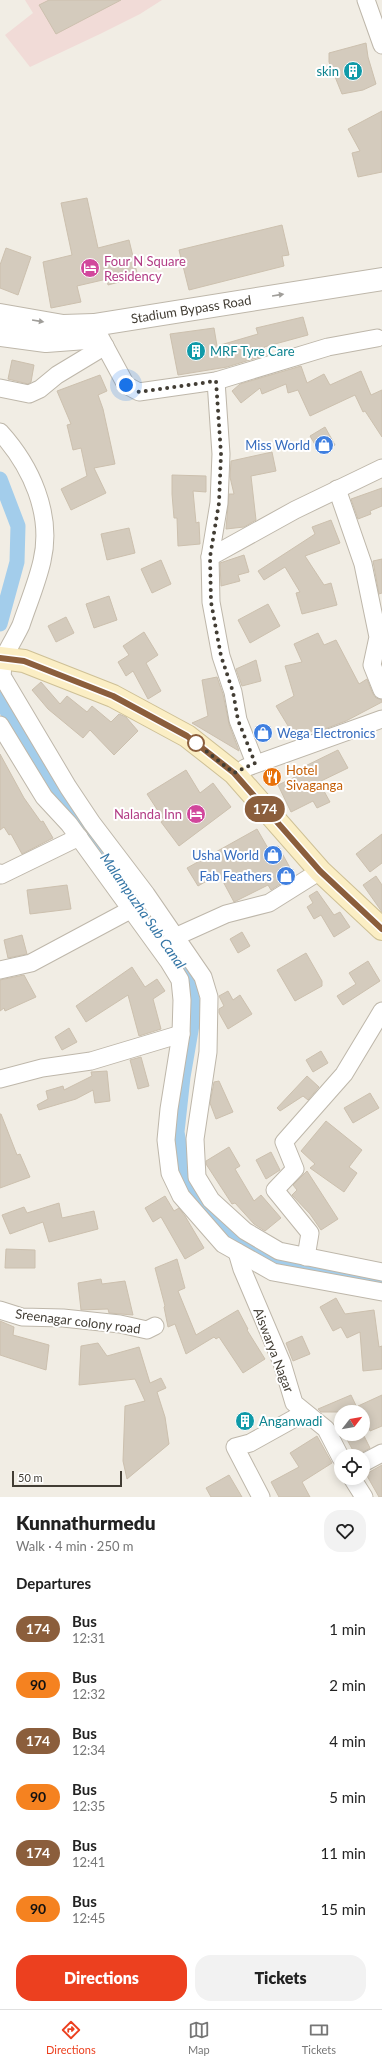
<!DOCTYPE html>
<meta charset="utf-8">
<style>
:root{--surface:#fff;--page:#f2f2f2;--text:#222;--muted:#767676;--line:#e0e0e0;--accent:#ec401f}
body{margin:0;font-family:Lato,sans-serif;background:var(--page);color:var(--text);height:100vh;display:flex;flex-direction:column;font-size:15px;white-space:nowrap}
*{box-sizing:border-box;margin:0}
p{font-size:13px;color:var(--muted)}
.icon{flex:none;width:22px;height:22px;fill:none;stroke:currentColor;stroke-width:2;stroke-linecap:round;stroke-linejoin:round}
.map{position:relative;height:1497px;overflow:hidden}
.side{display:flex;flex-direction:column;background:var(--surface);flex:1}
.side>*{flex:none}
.badge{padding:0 8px;border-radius:13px;font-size:14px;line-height:26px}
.needle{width:26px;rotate:59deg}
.fabs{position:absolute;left:334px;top:1405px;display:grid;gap:8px}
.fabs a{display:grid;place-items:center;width:36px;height:36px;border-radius:50%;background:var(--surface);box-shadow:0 2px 10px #0003;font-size:20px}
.scale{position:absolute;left:12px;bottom:10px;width:110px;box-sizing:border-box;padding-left:4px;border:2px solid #423d34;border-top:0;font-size:11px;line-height:14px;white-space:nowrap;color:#423d34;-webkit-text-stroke:3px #fff;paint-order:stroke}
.you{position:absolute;width:20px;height:20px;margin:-10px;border:3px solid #fff;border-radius:50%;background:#1a73e8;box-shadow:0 0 0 6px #1a73e833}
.map>.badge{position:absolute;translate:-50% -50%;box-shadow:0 0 0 2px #fff}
h2{padding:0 16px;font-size:15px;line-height:36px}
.round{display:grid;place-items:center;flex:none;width:42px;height:42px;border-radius:16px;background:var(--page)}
.overview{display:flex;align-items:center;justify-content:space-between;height:68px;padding:0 16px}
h1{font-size:19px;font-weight:800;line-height:30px}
.primary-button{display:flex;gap:8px;margin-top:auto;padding:8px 16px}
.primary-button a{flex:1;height:46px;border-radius:16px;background:var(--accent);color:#fff;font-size:16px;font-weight:800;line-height:46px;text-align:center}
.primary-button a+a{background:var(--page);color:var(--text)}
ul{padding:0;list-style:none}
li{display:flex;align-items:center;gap:12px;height:56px;padding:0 16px}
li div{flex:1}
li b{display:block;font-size:15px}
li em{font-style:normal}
li .badge{min-width:44px;font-weight:700;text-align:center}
.dock{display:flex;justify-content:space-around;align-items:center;height:56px;border-top:1px solid var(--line);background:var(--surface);font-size:11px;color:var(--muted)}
.dock a{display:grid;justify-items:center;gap:2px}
.dock .active{color:var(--accent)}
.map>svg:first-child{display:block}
.medical{fill:#f1dbd7}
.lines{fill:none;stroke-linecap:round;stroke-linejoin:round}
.canal{stroke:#a3cdeb;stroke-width:15}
.building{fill:#d4cbbd;stroke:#ccc0ae}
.minor-casing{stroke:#beb7aa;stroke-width:19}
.tertiary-casing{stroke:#beb7aa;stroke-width:24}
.secondary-casing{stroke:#cec096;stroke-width:24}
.minor{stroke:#fff;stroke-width:17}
.tertiary{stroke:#fff;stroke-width:22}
.secondary{stroke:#fbeec4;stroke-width:22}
.oneway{fill:#a09e9a}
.line-casing{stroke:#fff;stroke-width:9}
.line{stroke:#8b5e3c;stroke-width:6}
.walk{stroke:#423d34;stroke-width:4;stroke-dasharray:0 7.2}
.stop-dot{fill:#fff;stroke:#8b5e3c;stroke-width:2}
.labels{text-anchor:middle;stroke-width:4;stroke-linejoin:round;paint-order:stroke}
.culture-label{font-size:13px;fill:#0d838f;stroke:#fff;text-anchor:start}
.hotel-label{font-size:13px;fill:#b23c85;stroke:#fff;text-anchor:start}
.street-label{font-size:13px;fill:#423d34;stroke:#fff}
.shop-label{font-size:13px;fill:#366cbe;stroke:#fff;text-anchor:end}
.food-label{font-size:13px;fill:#c56008;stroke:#fff;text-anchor:start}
.water-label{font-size:14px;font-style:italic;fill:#3576a6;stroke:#fff}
</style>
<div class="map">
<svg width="382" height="1497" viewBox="0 0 382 1497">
<rect width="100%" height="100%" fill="#f1ede4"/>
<path class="medical" d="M25,0H162L140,14L100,34L30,67L5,35L33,13Z"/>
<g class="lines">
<g class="canal">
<path d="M0,479L18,526L17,562L0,624"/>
<path d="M0,699C54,795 125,880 186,971L193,1003V1019L183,1077L177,1132L188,1191L213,1220L260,1257L292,1266L382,1281"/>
</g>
</g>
<g class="building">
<path d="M49,0H121L56,34L39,5Z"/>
<path d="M366,43L368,57L376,84L363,90L342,94L329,62V53Z"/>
<path d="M382,111V172L358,177L352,153L360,151L348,129Z"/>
<path d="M87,198L98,248L129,240L138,277L108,285L107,279L77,286L81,302L51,308L43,262L72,255L61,203Z"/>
<path d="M282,225L289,255L282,256L284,266L189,290L179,250Z"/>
<path d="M6,248L31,257L18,295L0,288V265Z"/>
<path d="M303,317L308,335L264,347L266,355L227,367L178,375L170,334L214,328L217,346L258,334L256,328Z"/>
<path d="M12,360L34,365L31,382L28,384L8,379Z"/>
<path d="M301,366L307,383L324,374L330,385L361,371L371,395L382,390V437L365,411L363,412L355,395L310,416L298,390L288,393L286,384L262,394L260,388L241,403L232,391L240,384Z"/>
<path d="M100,375L107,391L98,395L103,409L115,464L94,468L106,493L71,510L61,489L87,476L81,448L73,450L67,425L71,424L57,391Z"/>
<path d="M325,427L335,445L320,453L310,436Z"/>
<path d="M272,452L276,471L251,476L256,520L244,527L226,529L229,494H234L230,477L231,461Z"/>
<path d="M172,475L206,476V492L193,491L196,523L199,522L200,544L178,546L177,518H174L172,494Z"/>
<path d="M382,488V506L370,511L371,514L358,519L351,499Z"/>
<path d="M331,520L340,543L305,556L324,585L331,583L337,605L302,614L296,593L300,592L285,567L264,580L258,571L315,534L312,527Z"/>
<path d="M129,528L135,553L107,560L101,534Z"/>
<path d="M244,555L249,572L238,575L240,581L221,586L220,563Z"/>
<path d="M382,559V593L379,594L373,561Z"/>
<path d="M161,560L171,584L152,593L141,569Z"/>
<path d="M109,596L117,620L94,628L86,604Z"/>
<path d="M268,604L280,626L250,643L238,620Z"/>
<path d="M66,617L74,633L56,642L48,626Z"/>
<path d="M144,632L158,655L146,663L161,691L148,699L133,671L126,676L118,662L129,655L123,646Z"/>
<path d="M318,633L324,645L336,640L359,684L367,679L373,694L376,698L382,700V702L346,721L322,730L320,727L296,739L276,706L294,696L285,666L302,662L294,644Z"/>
<path d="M256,660L261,681L242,686L236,669Z"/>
<path d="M217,677L223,694L229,724L239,751L192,723L208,716L202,680Z"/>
<path d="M41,682L60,704L67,696L87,712L92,706L111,722L119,714L126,717L138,731L114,755L90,730L83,738L48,709L32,690Z"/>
<path d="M338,750L348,768L319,782L330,802L317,808L313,801L291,812L278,785L297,776L295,771Z"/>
<path d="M0,754L24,798L41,822L43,821L53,838L22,854L11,834L9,835L4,827L0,830Z"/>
<path d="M186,770L200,793L213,783L231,807L179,846L161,822L164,820L147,794Z"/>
<path d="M257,829L269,850L278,846L294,875L271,890L268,885L234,902L219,874L198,886L187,868Z"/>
<path d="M382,834V863L370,872L356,854Z"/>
<path d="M376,876L382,885V912L363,885Z"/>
<path d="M67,885L71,909L30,914L27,890Z"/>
<path d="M317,891L334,915L340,912L350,927L334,937L321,915L314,919L307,907L313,903L309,896Z"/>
<path d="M242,932L250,946L238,953L230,939Z"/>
<path d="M22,935L27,954L8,958L4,940Z"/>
<path d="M306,953L322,981V986L295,1001L277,970Z"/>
<path d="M368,961L380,981L343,1005L337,996L356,984L349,973Z"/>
<path d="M132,967L145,987L157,979L165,991L153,999L161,1029L139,1036L128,995L86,1022L76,1006Z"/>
<path d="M24,975L36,997L5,1011L4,1008L0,1011V980Z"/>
<path d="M228,991L233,1000L240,995L252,1014L228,1029L219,1013V1009L224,1006L219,996Z"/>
<path d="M69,1028L77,1042L62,1050L55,1037Z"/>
<path d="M321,1051L328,1063L313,1072L306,1060Z"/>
<path d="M141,1057L149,1086L138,1089L130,1060Z"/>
<path d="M107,1071L110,1101L95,1103L93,1090L76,1099L39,1110L37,1105L48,1099L46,1091L63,1086L64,1090L92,1076L91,1072Z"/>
<path d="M307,1076L319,1087L308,1100L303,1096L280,1111L277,1108Z"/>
<path d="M219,1081L233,1112L216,1119L210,1103L214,1082Z"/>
<path d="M370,1093L379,1108L353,1123L344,1108Z"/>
<path d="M0,1114H1L17,1155L20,1154L30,1177L0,1188Z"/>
<path d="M326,1121L362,1150L349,1167L357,1173L344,1192L310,1168L315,1164L301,1151Z"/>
<path d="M229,1147L240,1166L235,1169L254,1201L261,1195L281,1218L265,1231L254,1224L235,1203L232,1204L206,1164V1161Z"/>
<path d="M271,1152L280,1170L266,1179L256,1160Z"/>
<path d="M307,1171L338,1219L321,1230L310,1214L292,1195L297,1190L293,1185Z"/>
<path d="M165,1196L174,1211L179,1208L185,1216L204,1248L185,1259L161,1217L153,1222L145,1208Z"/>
<path d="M59,1203L62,1218L94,1211L98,1229L49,1242L43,1222L10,1234L2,1215L24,1207L27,1213Z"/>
<path d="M6,1249L35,1250V1268H5Z"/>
<path d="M177,1259L185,1288L178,1291L196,1335L238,1310L248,1329L247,1330L265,1359L243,1373L219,1337L216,1339L214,1337L186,1354L175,1324L168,1327L164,1307L165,1306L155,1268Z"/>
<path d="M101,1279L102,1284L125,1281L133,1315L109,1313L108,1309L81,1310L78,1283Z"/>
<path d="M336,1298L345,1314L374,1310L379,1347L382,1346V1369L363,1371L360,1332L347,1338L341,1327L333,1331L320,1307Z"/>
<path d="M0,1321L14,1327L13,1335L49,1345L46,1370L0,1355Z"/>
<path d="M302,1336L310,1354L293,1361L286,1343Z"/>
<path d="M98,1343L107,1356L139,1347L150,1383L161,1378L166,1388L157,1392L165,1417L169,1444L127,1479L123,1461L125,1406L145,1401L135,1379L79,1385L81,1346Z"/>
<path d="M351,1395L359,1412H321L318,1409Z"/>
<path d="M382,1395V1426L370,1431L363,1412L358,1406Z"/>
<path d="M344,1434H363L370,1448L356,1456Z"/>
<path d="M317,1436L332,1463L302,1482L310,1497H279L271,1482L299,1467L290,1453Z"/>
<path d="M382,1465V1497H379L366,1474Z"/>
<path d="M229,1475L242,1497H211L206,1488Z"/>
</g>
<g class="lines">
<g class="minor-casing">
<g id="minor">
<path d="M366,0L382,45"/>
<path d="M100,337L126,385L139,392L216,381L328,347L377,338"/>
<path d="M216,381L221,454L219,503L210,557L211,602L221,656L233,692L238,720L255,763"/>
<path d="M0,388L29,394L40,389L57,375L105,346"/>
<path d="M0,432C31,466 53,514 42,561C37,583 28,604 21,625C16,636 9,646 4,658C2,663 3,670 2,676L68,787L92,823L146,894L203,977L209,997L208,1052L195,1139L197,1177L211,1200L245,1231L279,1251L382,1272"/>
<path d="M337,489L363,564L378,637L372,665L382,690"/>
<path d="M210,557L295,510L382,468"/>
<path d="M0,725L44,797L69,824L169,962L180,980L182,1000L181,1034L169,1109L166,1140L170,1173L181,1196L223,1244L273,1272L382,1292"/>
<path d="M245,768L382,719"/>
<path d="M0,873L1,875L79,837"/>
<path d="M168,944L175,937L226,914L269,903L320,871"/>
<path d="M0,970L31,963L130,910"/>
<path d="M0,1079L42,1068L91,1061L181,1034"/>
<path d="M237,1252L242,1269L282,1363L294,1403L326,1429L341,1458"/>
<path d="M306,1257L310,1233L275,1190L295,1169L284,1142L344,1074L382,1011"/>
<path d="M0,1310L22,1317L63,1318L120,1324L147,1330L155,1326"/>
<path d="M363,1463L382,1453"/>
<path d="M352,1478L364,1497"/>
<path d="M261,1497L235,1447L250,1443L304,1413"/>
</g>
</g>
<g class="tertiary-casing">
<g id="tertiary">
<path d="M0,315L63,326L94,325L382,279"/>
<path d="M0,335L46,341L86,338"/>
</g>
</g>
<g class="secondary-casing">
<path id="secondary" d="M0,658L24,661L113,696L187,736L234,773L320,871L382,929"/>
</g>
<use href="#minor" class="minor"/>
<use href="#tertiary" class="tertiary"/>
<use href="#secondary" class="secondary"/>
</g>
<defs><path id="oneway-solid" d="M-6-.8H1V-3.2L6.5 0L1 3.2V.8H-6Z"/></defs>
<g class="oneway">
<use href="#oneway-solid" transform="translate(278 295) rotate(-9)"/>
<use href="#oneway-solid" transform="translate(38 321) rotate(9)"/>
</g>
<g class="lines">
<g class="line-casing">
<path id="line" d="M0,658L24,661L113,696L187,736L234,773L320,871L382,929"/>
</g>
<use href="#line" class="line"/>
<path class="walk" d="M126,385L139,392L216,381L221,454L219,503L210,557L211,602L221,656L233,692L238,720L255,763L234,773L196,743"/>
</g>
<defs>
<g id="building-disc" transform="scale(1)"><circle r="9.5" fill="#0f9aa8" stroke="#fff"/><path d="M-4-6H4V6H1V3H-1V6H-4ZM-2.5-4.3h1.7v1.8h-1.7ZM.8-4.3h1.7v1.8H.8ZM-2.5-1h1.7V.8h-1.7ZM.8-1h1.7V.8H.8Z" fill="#fff"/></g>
<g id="hotel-disc" transform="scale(1)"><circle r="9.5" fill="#d1479c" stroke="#fff"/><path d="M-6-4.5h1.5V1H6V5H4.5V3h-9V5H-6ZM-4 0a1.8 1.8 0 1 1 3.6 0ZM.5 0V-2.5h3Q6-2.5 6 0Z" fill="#fff"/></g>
<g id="shop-disc" transform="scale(1)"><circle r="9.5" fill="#3f7fe0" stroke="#fff"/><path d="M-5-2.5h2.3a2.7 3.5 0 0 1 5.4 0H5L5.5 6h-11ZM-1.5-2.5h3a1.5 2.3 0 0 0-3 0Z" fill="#fff"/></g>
<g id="restaurant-disc" transform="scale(1)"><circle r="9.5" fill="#e8710a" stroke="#fff"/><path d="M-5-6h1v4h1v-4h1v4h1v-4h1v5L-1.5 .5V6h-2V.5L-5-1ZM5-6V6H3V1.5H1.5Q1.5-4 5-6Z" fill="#fff"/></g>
</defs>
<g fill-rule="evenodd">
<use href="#building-disc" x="353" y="71"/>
<use href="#hotel-disc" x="90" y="268"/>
<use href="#building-disc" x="196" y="351"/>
<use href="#shop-disc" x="324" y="445"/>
<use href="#shop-disc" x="263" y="733"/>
<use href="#restaurant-disc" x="272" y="777"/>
<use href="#hotel-disc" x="196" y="814"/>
<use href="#shop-disc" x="273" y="855"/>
<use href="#shop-disc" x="286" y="876"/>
<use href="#building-disc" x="245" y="1421"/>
</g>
<circle class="stop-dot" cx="196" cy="743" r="8"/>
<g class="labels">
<g class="culture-label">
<text x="339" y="76" text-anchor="end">skin</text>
<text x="210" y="356">MRF Tyre Care</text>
<text x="259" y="1426">Anganwadi</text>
</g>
<g class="hotel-label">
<text x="104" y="266">Four N Square<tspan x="104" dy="15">Residency</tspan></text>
<text x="182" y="819" text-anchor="end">Nalanda Inn</text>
</g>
<g class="street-label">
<text transform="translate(191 309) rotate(-9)" y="5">Stadium Bypass Road</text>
<text transform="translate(78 1321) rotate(7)" y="5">Sreenagar colony road</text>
<text transform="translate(274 1350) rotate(69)" y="5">Aiswarya Nagar</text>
</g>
<g class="shop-label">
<text x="310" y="450">Miss World</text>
<text x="277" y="738" text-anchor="start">Wega Electronics</text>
<text x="259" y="860">Usha World</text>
<text x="272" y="881">Fab Feathers</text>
</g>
<g class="food-label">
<text x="286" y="775">Hotel<tspan x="286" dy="15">Sivaganga</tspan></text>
</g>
<g class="water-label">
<text transform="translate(143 911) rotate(55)" y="5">Malampuzha Sub Canal</text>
</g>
</g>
</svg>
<div class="fabs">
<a><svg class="needle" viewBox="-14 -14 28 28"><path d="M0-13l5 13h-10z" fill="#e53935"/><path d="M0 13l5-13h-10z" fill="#767676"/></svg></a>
<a><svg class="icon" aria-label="locate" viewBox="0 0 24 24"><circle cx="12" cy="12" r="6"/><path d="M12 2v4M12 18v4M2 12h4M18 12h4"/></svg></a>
</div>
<div class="scale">50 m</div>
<div class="you" style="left:126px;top:385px"></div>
<b class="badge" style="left:265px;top:809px;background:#8b5e3c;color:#fff">174</b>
</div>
<section class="side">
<div class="overview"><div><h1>Kunnathurmedu</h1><p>Walk · 4 min · 250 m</p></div><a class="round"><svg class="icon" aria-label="heart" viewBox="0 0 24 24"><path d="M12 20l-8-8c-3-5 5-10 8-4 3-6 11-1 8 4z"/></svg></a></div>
<h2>Departures</h2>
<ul>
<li><span class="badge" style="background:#8b5e3c;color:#fff">174</span><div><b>Bus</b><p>12:31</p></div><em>1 min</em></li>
<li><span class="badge" style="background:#f58220;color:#111">90</span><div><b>Bus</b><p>12:32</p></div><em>2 min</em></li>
<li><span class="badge" style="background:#8b5e3c;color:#fff">174</span><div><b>Bus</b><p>12:34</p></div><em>4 min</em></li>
<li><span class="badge" style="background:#f58220;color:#111">90</span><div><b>Bus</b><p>12:35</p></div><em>5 min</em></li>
<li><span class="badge" style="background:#8b5e3c;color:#fff">174</span><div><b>Bus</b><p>12:41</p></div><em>11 min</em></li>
<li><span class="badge" style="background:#f58220;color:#111">90</span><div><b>Bus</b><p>12:45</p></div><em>15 min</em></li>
</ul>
<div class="primary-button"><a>Directions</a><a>Tickets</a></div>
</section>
<nav class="dock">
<a class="active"><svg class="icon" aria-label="directions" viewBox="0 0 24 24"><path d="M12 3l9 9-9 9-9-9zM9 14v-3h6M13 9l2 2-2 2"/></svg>Directions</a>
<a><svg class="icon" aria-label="map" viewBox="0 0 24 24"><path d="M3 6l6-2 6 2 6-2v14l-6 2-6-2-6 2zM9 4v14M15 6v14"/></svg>Map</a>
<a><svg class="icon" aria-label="tickets" viewBox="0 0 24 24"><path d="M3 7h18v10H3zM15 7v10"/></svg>Tickets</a>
</nav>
